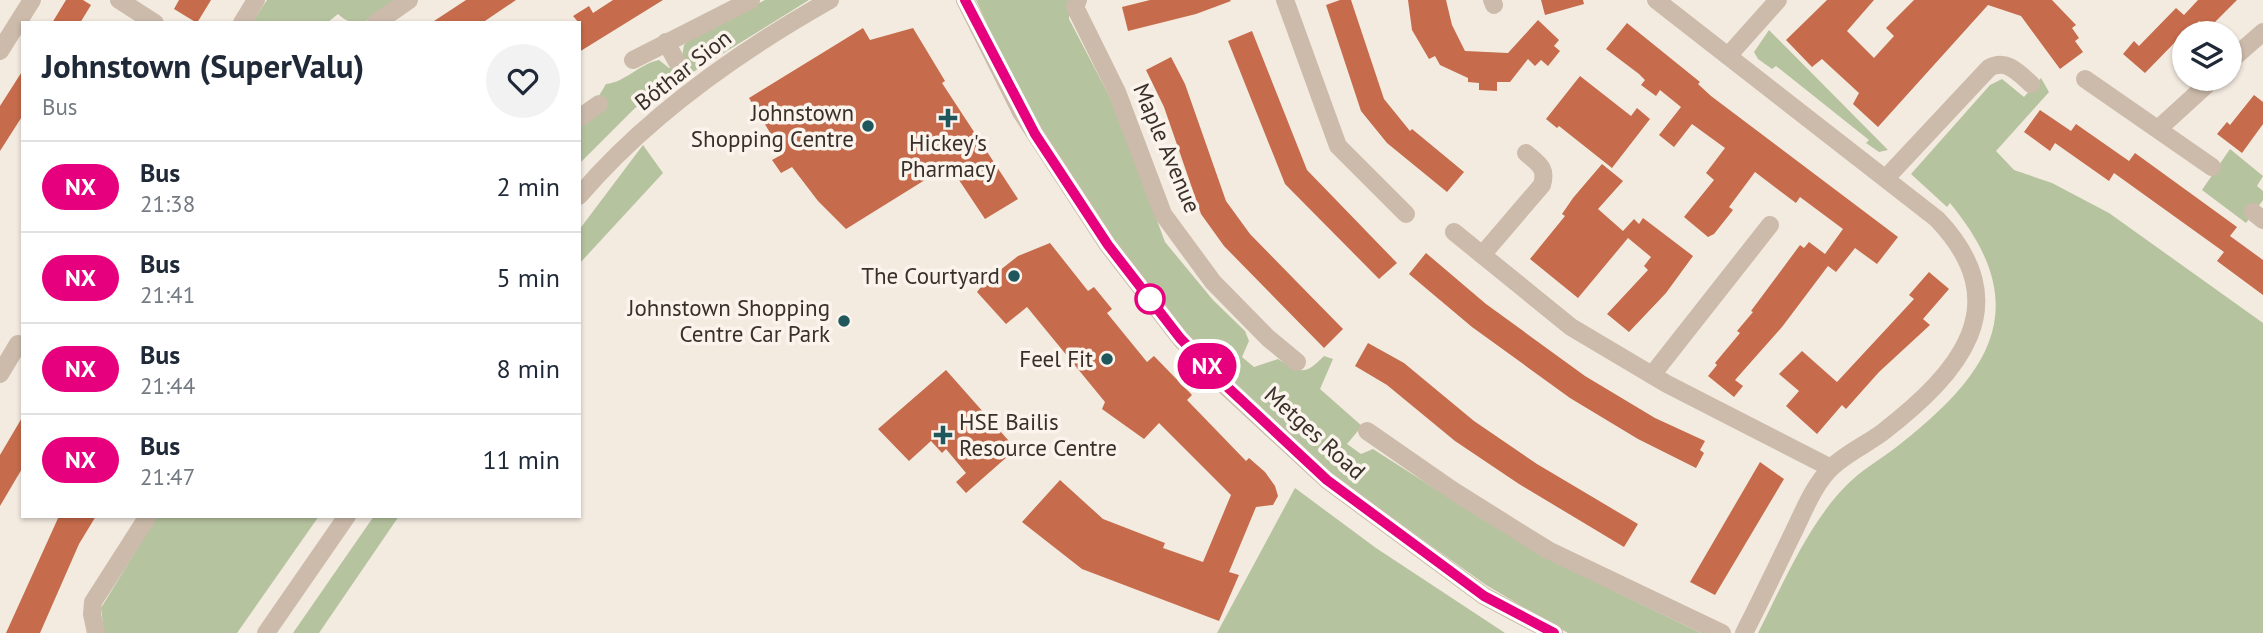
<!DOCTYPE html>
<meta charset="utf-8">
<style>
:root{--surface:#fff;--page:#f2f2f3;--text:#1f2937;--muted:#747a83;--line:#e0e1e3}
body{margin:0;font-family:"PT Sans",sans-serif;background:var(--page);color:var(--text);height:100vh;display:flex;flex-direction:column;font-size:26px;white-space:nowrap}
*{box-sizing:border-box;margin:0}
p{font-size:23px;color:var(--muted)}
.icon{flex:none;width:38px;height:38px;fill:none;stroke:currentColor;stroke-width:2;stroke-linecap:round;stroke-linejoin:round}
.map{position:relative;flex:1;overflow:hidden}
.side{position:absolute;left:21px;top:21px;width:560px;height:497px;display:flex;flex-direction:column;background:var(--surface);border-radius:0px;box-shadow:0 2px 5px #0004}
.side>*{flex:none}
.badge{padding:0 14px;border-radius:23px;font-size:24px;line-height:46px}
.fabs{position:absolute;left:2172px;top:21px;display:grid;gap:14px}
.fabs a{display:grid;place-items:center;width:70px;height:70px;border-radius:50%;background:var(--surface);box-shadow:0 2px 5px #0004;font-size:35px}
.map>.badge{position:absolute;translate:-50% -50%;box-shadow:0 0 0 4px #fff}
.round{display:grid;place-items:center;flex:none;width:74px;height:74px;border-radius:37px;background:var(--page)}
.head{display:flex;align-items:center;justify-content:space-between;height:119px;padding:0 21px}
h1{font-size:33px;font-weight:700;line-height:52px}
ul{padding:0;list-style:none}
li{display:flex;align-items:center;gap:21px;height:91px;padding:0 21px;border-top:2px solid var(--line)}
li div{flex:1}
li b{display:block;font-size:26px}
li em{font-style:normal}
li .badge{min-width:77px;font-weight:700;text-align:center}
.map>svg:first-child{display:block}
.green{fill:#b6c39f}
.building{fill:#c66b4b}
.lines{fill:none;stroke-linecap:round;stroke-linejoin:round}
.minor{stroke:#ccbbab;stroke-width:18}
.tertiary{stroke:#ccbbab;stroke-width:18}
.line-casing{stroke:#fff;stroke-width:16}
.line{stroke:#e6007e;stroke-width:10}
.poi-dot{fill:#1f575c;stroke:#fbf4ed;stroke-width:2.5}
.stop-dot{fill:#fff;stroke:#e6007e;stroke-width:3.5}
.labels{text-anchor:middle;stroke-width:7;stroke-linejoin:round;paint-order:stroke}
.street-label{font-size:23px;fill:#3a302a;stroke:#fbf4ed}
.poi-label{font-size:23px;fill:#3a302a;stroke:#fbf4ed;text-anchor:end}
</style>
<div class="map">
<svg width="2263" height="633" viewBox="0 0 2263 633">
<rect width="100%" height="100%" fill="#f3ebe0"/>
<g class="green">
<path d="M267,0H395C380,16 357,33 338,14L327,23H252Z"/>
<path d="M765,0H809L635,108L579,164V128L604,109L597,99L606,84C626,82 639,64 659,60L669,68L681,62L684,45L688,41Z"/>
<path d="M976,0H1070L1069,19L1116,109L1165,242L1213,300L1245,331L1249,341L1242,357L1254,367L1278,359C1301,373 1304,376 1324,356L1333,359L1320,389L1362,426L1347,444L1361,454L1373,449L1473,513L1616,592L1701,633H1568L1486,585L1338,479L1198,348L1136,272L1044,136L1010,76Z"/>
<path d="M1769,30L1888,150L1879,152L1866,143L1869,140L1776,66L1772,69L1758,59L1754,52Z"/>
<path d="M2041,78L2049,92L1996,151L2014,170L2052,183L2109,213L2263,323V633H1758C1783,584 1811,517 1852,480C1866,467 1884,457 1899,445C1992,372 2035,306 1950,203L1947,207L1911,174L1990,85L2002,79L2024,97Z"/>
<path d="M643,145L663,173L579,264V230Z"/>
<path d="M2230,149L2263,176L2257,186L2263,191V200L2246,223L2202,190Z"/>
<path d="M1295,488L1376,548L1505,633H1217Z"/>
<path d="M157,516H319L237,633H104L101,608Z"/>
<path d="M374,516H399L319,633H293Z"/>
</g>
<g class="building">
<path d="M66,0H83L91,5L80,23H52Z"/>
<path d="M179,0H211L197,23L174,9Z"/>
<path d="M466,0H516L482,23H431Z"/>
<path d="M613,0H663L579,52V23L573,16L589,6L593,13Z"/>
<path d="M1150,0H1230L1231,1L1196,14L1128,31L1122,7Z"/>
<path d="M1340,0H1351L1384,99L1410,131L1412,129L1464,172L1447,192L1387,143L1361,111L1326,5Z"/>
<path d="M1408,0H1446L1452,25L1465,51L1508,53L1538,20L1559,40L1554,46L1560,51L1548,66L1541,60L1535,66L1528,59L1510,82H1497V91L1479,90V83L1468,82V78L1440,65L1435,56L1429,59L1412,30Z"/>
<path d="M1541,0H1583L1584,4L1545,15Z"/>
<path d="M1827,0H1874L1847,31L1874,58L1894,36L1886,28L1914,0H2052L2076,25L2072,28L2079,38L2075,41L2083,52L2060,69L2021,16L1988,5L1878,127L1853,104L1859,93L1822,59L1812,67L1786,40Z"/>
<path d="M2198,0H2237L2208,29L2199,21L2189,33H2184L2145,73L2123,54L2134,41L2139,46L2176,8L2184,15Z"/>
<path d="M1627,23L1700,82L1698,84L1711,96L1898,237L1877,264L1855,248L1836,272L1828,266L1782,327L1735,380L1743,386L1734,397L1708,376L1717,365L1715,363L1740,333L1737,331L1753,312L1751,311L1800,245L1804,248L1809,242L1825,254L1843,229L1800,197L1796,203L1755,172L1729,207L1733,210L1714,234L1708,237L1684,217L1714,180L1706,173L1725,148L1692,124L1674,147L1659,135L1681,107L1660,90L1656,96L1641,85L1645,80L1639,74L1606,49Z"/>
<path d="M863,28L870,40L913,28L945,81L942,83L1018,199L985,219L949,165L846,229L818,201L792,167L781,173L772,160L783,154L749,98Z"/>
<path d="M1252,31L1307,170L1397,263L1379,279L1285,184L1228,41Z"/>
<path d="M1171,57L1185,84L1226,201L1250,234L1343,329L1324,348L1224,246L1201,214L1164,107L1146,70Z"/>
<path d="M23,70V115L0,151V106Z"/>
<path d="M1580,76L1631,116L1637,108L1650,119L1612,168L1559,126L1557,128L1546,119Z"/>
<path d="M2254,95L2263,102V124L2242,153L2217,134L2227,122L2230,125Z"/>
<path d="M2040,110L2071,131L2076,124L2129,161L2135,153L2237,227L2230,236L2263,260V295L2217,261L2224,252L2114,173L2109,181L2055,143L2050,151L2024,132Z"/>
<path d="M1602,164L1623,181L1598,209L1623,231L1634,219L1639,224L1643,218L1693,256L1666,293L1629,332L1607,314L1648,270L1644,266L1651,257L1628,238L1578,298L1530,259L1565,216L1562,214L1573,198Z"/>
<path d="M1050,243L1088,291L1094,287L1112,309L1107,313L1147,362L1154,356L1192,395L1187,400L1246,461L1249,458L1265,472L1275,486L1278,496L1273,505L1256,507L1229,572L1239,575L1219,621L1082,569L1022,522L1060,480L1103,519L1165,543L1163,548L1203,562L1231,495L1159,423L1144,439L1102,409L1105,402L1027,307L1006,324L977,292L985,282L1018,256Z"/>
<path d="M1426,253L1486,304L1585,376L1655,418L1705,441L1700,450L1704,453L1696,468L1638,439L1570,398L1472,327L1409,274Z"/>
<path d="M1929,272L1949,289L1923,319L1930,325L1879,372L1846,409L1842,405L1817,434L1786,406L1799,391L1779,374L1802,351L1837,382L1914,299L1909,295Z"/>
<path d="M1368,343L1404,363L1474,421L1537,464L1638,524L1624,547L1519,484L1455,441L1387,385L1355,366Z"/>
<path d="M946,370L1016,449L966,493L956,482L966,473L946,449L942,453L931,441L909,461L878,429Z"/>
<path d="M23,416V467L0,506V455Z"/>
<path d="M1760,462L1784,479L1715,595L1690,582Z"/>
<path d="M59,516H96L79,544L40,633H6Z"/>
</g>
<g class="lines">
<g class="minor">
<path d="M119,0L155,23"/>
<path d="M1078,0L1075,7L1117,92L1163,214L1213,282L1268,338L1297,362"/>
<path d="M1285,0L1338,146L1406,214"/>
<path d="M1492,0L1494,5"/>
<path d="M1656,0L1937,219C2019,305 1959,373 1883,432C1867,444 1845,454 1831,468C1813,486 1804,511 1793,533C1777,566 1761,600 1744,633"/>
<path d="M242,23L256,0"/>
<path d="M376,23L409,0"/>
<path d="M666,42L677,62"/>
<path d="M0,51L32,0"/>
<path d="M1728,56L1778,0"/>
<path d="M633,60L751,0"/>
<path d="M2230,61L2263,32"/>
<path d="M2085,79L2212,167"/>
<path d="M579,118L599,104"/>
<path d="M2158,129L2213,79"/>
<path d="M1886,178L1989,68C2006,58 2019,73 2031,84"/>
<path d="M2253,212L2263,220"/>
<path d="M1454,232L1571,327L1667,384L1831,468"/>
<path d="M1482,255L1542,185C1547,168 1539,164 1526,153"/>
<path d="M0,374L18,344"/>
<path d="M1652,375L1770,225"/>
<path d="M1367,431L1452,490L1548,550L1722,633"/>
<path d="M96,633L92,614L93,602L148,516"/>
</g>
<g class="tertiary">
<path d="M965,0L1021,112L1108,245L1180,338L1222,383L1327,480L1484,596L1554,633"/>
<path d="M579,196C648,115 738,52 830,0"/>
<path d="M266,633L347,516"/>
</g>
</g>
<g class="lines">
<g class="line-casing">
<path id="line" d="M965,0L1035,134L1108,245L1180,338L1223,383L1327,480L1484,596L1554,633"/>
</g>
<use href="#line" class="line"/>
</g>
<g class="poi-dot">
<path d="M944.5 107.5h7v7h7v7h-7v7h-7v-7h-7v-7h7z"/>
<circle cx="868" cy="126" r="7"/>
<circle cx="1014" cy="276" r="7"/>
<circle cx="844" cy="321" r="7"/>
<circle cx="1107" cy="359" r="7"/>
<path d="M939.5 424.5h7v7h7v7h-7v7h-7v-7h-7v-7h7z"/>
</g>
<circle class="stop-dot" cx="1150" cy="299" r="14"/>
<g class="labels">
<g class="street-label">
<text transform="translate(683 70) rotate(-38)" y="8">Bóthar Sion</text>
<text transform="translate(1167 148) rotate(67)" y="8">Maple Avenue</text>
<text transform="translate(1315 433) rotate(42)" y="8">Metges Road</text>
</g>
<g class="poi-label">
<text x="854" y="121">Johnstown<tspan x="854" dy="26">Shopping Centre</tspan></text>
<text x="948" y="151" text-anchor="middle">Hickey's<tspan x="948" dy="26">Pharmacy</tspan></text>
<text x="1000" y="284">The Courtyard</text>
<text x="830" y="316">Johnstown Shopping<tspan x="830" dy="26">Centre Car Park</tspan></text>
<text x="1093" y="367">Feel Fit</text>
<text x="959" y="430" text-anchor="start">HSE Bailis<tspan x="959" dy="26">Resource Centre</tspan></text>
</g>
</g>
</svg>
<div class="fabs">
<a><svg class="icon" aria-label="layers" viewBox="0 0 24 24"><path d="M12 4l9 5-9 5-9-5zM3 14l9 5 9-5"/></svg></a>
</div>
<b class="badge" style="left:1207px;top:366px;background:#e6007e;color:#fff">NX</b>
<section class="side">
<div class="head"><div><h1>Johnstown (SuperValu)</h1><p>Bus</p></div><a class="round"><svg class="icon" aria-label="heart" viewBox="0 0 24 24"><path d="M12 20l-8-8c-3-5 5-10 8-4 3-6 11-1 8 4z"/></svg></a></div>
<ul>
<li><span class="badge" style="background:#e6007e;color:#fff">NX</span><div><b>Bus</b><p>21:38</p></div><em>2 min</em></li>
<li><span class="badge" style="background:#e6007e;color:#fff">NX</span><div><b>Bus</b><p>21:41</p></div><em>5 min</em></li>
<li><span class="badge" style="background:#e6007e;color:#fff">NX</span><div><b>Bus</b><p>21:44</p></div><em>8 min</em></li>
<li><span class="badge" style="background:#e6007e;color:#fff">NX</span><div><b>Bus</b><p>21:47</p></div><em>11 min</em></li>
</ul>
</section>
</div>
